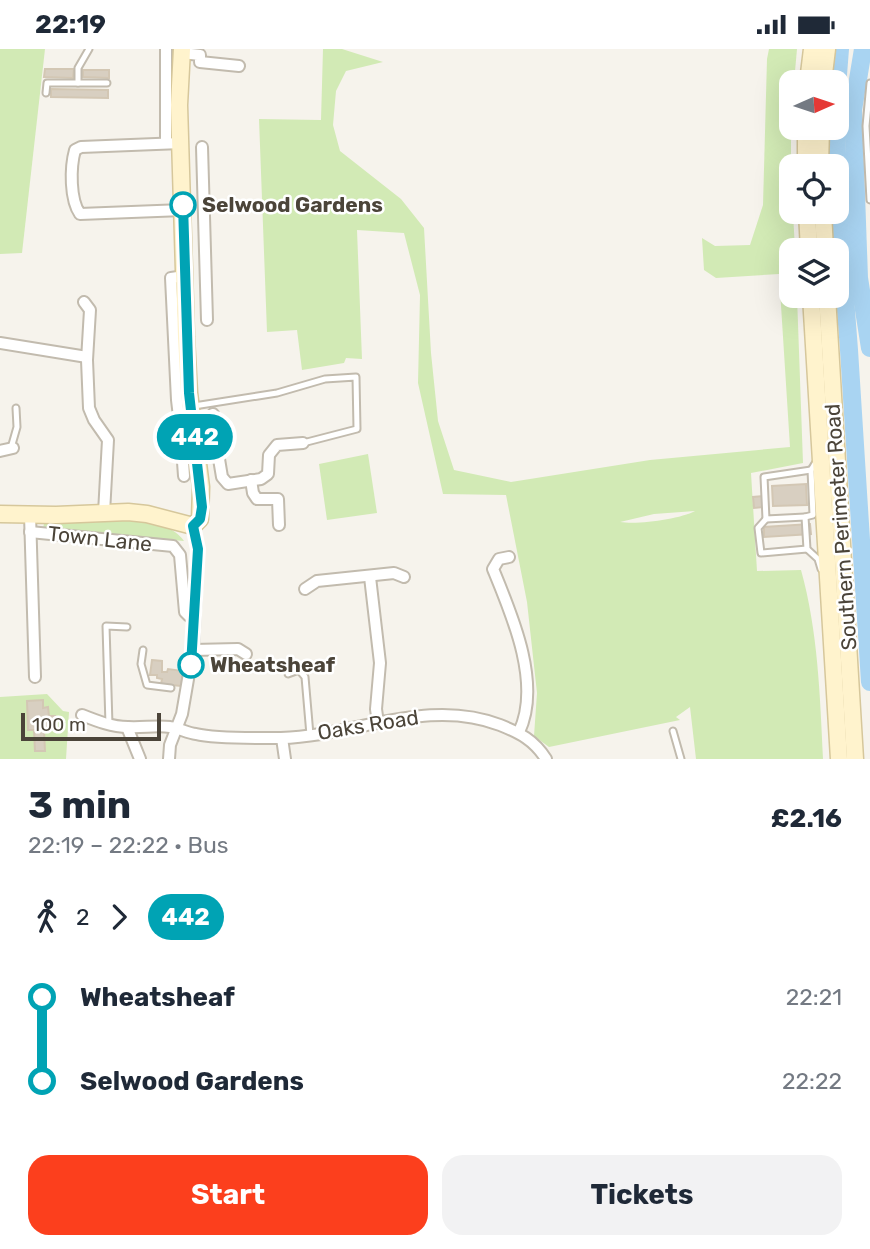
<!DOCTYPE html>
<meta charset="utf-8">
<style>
:root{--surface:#fff;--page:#f2f2f3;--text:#1f2937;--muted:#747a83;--accent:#fc3f1d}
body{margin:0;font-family:Rubik,sans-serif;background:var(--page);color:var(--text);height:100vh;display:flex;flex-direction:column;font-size:26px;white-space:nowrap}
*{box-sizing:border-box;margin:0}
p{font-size:23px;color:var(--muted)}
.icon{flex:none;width:38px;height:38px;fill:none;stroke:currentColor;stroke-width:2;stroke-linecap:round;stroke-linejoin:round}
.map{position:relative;height:710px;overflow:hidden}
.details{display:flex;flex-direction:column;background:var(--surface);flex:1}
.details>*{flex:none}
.badge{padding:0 14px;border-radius:23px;font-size:24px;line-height:46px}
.needle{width:46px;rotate:87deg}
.buttons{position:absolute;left:779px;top:21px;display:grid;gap:14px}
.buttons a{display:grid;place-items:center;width:70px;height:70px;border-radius:14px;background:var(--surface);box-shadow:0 7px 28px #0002;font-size:35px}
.scale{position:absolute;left:21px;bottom:18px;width:140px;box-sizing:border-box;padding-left:7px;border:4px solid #4b4439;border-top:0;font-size:19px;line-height:24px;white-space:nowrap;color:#4b4439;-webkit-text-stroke:5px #fff;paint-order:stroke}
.map>.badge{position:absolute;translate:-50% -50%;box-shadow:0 0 0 4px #fff}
.legs{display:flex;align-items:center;gap:10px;height:77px;padding:0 28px;font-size:23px}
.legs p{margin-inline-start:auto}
.head{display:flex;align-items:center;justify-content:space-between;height:119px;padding:0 28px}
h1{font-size:38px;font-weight:700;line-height:52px}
.cta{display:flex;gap:14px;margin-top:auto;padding:14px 28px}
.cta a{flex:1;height:80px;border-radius:21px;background:var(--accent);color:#fff;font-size:28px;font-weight:700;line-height:80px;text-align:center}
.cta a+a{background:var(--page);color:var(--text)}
ul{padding:0 28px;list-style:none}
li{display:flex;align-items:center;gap:24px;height:84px;font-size:26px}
li i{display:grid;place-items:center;width:10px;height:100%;margin:0 9px;background:currentColor}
li i::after{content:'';width:18px;height:18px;margin:-9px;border:5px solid;border-radius:50%;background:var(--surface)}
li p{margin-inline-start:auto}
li:first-child i{background:linear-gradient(#0000 50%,currentColor 0)}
li:last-child i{background:linear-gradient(currentColor 50%,#0000 0)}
.status{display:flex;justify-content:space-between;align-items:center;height:49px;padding:0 35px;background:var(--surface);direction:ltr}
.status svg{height:19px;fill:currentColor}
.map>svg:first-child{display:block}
.green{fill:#d2eab5;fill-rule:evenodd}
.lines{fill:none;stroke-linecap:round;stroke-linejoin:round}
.river{stroke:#a9d4f2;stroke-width:18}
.building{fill:#d8cfc1;stroke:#d3c7b4;stroke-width:2}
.lane-casing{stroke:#c2bbae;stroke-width:9}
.street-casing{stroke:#c2bbae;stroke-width:14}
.secondary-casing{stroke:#d6c79b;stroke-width:19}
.lane{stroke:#fff;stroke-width:5}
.street{stroke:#fff;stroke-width:10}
.secondary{stroke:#fff3cd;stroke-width:16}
.line-1-casing{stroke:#fff;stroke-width:16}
.line-1{stroke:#00a3b4;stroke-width:10}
.stop-1-dot{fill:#fff;stroke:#00a3b4;stroke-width:3.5}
.labels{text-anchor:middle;stroke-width:5;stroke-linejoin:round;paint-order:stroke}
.stop-label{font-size:21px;font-weight:bold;fill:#4b4439;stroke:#fff;text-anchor:start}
.street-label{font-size:21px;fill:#4b4439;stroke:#fff}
</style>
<div class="status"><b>22:19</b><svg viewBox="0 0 49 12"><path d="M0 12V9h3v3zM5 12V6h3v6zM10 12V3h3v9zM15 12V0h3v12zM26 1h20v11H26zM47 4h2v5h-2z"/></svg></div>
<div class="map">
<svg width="870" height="710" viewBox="0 0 870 710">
<rect width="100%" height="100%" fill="#f6f3ec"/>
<g class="green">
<path d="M0,0H45L22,204L0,205Z"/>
<path d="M323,0H342L383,13L346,22L336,42L333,76L340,102L401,150L424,179L431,304L438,372L454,421L511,433L650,411L790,398L779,225L716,229L704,221L702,189L715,197L750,196L763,156L767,10L769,0H797L794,33H791V163H793L795,201H791V247H797L803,414L751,424L757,522L801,521C818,582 820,647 823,710H696L690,658L676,668L680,671L549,698L534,687L537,644L527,553L506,446L443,445L418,334L420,246L404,184L357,181L362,310L346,309L344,314L302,321L297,281L267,283L259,70L321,71ZM695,462C680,470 639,476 620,473L654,465Z"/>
<path d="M368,405L377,464L327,471L319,415Z"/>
<path d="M136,470C153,474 174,477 184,492L43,480L44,474Z"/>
<path d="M47,645L63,662L69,663L66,710H0V648Z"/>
</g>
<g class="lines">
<g class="river">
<path d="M863,0L853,61L859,229L870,299"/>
<path d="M836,51L840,0"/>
<path d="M836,79L840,183L849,301L870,633"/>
</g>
</g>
<g class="building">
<path d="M45,20H74L73,29L44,28Z"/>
<path d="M83,21H109V29L83,28Z"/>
<path d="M51,40L108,41V49L51,48Z"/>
<path d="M806,435L807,456L773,457L772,437Z"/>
<path d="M763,447L764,458L754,459L753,448Z"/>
<path d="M810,475L811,485L764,488V478Z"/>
<path d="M152,611L162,612V623H167L168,620L183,622L181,637L161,635L162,630L157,629V626H150Z"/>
<path d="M43,651V659L48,658L49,667H55V674H49L50,682H44L45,702H35L34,681H28L27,652Z"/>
</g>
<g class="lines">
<g class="lane-casing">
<g id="lane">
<path d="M78,34V19L89,0"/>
<path d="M870,34L866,77L870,151"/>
<path d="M46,44L47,34H107"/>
<path d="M194,357L277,344L325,330L356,328L357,380L303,394"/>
<path d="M11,399L17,378L16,359"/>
<path d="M816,413L811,421L813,466L805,468L807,500L818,510L821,520"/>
<path d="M805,468L766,470L764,428L811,421"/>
<path d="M766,470L758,479L761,504L807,500"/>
<path d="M143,601L141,615L147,636L171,639"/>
<path d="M288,625L299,621L305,628L310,686"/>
<path d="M109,676L106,577L127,578"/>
<path d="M673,682L681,710"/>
</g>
</g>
<g class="street-casing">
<g id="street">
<path d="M182,4L200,6V13L239,17"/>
<path d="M166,94V0"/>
<path d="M181,94L81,98L75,101C70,119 70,151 80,165L183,161"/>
<path d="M202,98L207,271"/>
<path d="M185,227L171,229L177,351L181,385L194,383"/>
<path d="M84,253L90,261L87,311L89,359L94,371L108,391L104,464"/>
<path d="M0,294L87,308"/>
<path d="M181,385L184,427"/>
<path d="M0,402L13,399"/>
<path d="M218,404L222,428L228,435L261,430L268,425L269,406L277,396L303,394"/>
<path d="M197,406L218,404L213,365"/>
<path d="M251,431L253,444L257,450H278L279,476"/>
<path d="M30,466L35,628"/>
<path d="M30,483L173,497L180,506L185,563L189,567L195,566"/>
<path d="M509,508L499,510L493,520C512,566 542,635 519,683"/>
<path d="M370,528L380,614L376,660L378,674"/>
<path d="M305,540L317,532L394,524L404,528"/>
<path d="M193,601L238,600L246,605"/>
<path d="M82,666C97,672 112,678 128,678C142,679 157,676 170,678C179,679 187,684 196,685C216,690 258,689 281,689C355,687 428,648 500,676C520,684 534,691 546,710"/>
<path d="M127,678L140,710"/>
<path d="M282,689L285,710"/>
<path d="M169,710L170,696L182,665L193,601L198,501L193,477"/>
</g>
</g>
<g class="secondary-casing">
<g id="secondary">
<path d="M808,33L812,0"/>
<path d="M823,33L827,0"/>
<path d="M806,117V79"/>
<path d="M820,117L821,79"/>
<path d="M807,163L809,201"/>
<path d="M823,163L825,201"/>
<path d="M811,247L839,710"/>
<path d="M827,247L855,710"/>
<path d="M0,465L56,466L128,463L147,465L193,477L200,470L201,438L189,344L186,288L179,56L182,0"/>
</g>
</g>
<use href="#lane" class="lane"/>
<use href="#street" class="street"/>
<use href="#secondary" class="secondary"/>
</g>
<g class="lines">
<g class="line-1-casing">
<path id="line-1" d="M183,156L189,344L202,458L200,470L193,477L198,500L191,616"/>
</g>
<use href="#line-1" class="line-1"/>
</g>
<g class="stop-1-dot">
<circle cx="183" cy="156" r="12"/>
<circle cx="191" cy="616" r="12"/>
</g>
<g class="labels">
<g class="stop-label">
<text x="202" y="163">Selwood Gardens</text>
<text x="210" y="623">Wheatsheaf</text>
</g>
<g class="street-label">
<text transform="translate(841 478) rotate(-94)" y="7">Southern Perimeter Road</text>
<text transform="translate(100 490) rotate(6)" y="7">Town Lane</text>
<text transform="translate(368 676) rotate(-9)" y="7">Oaks Road</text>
</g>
</g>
</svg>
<div class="buttons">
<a><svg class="needle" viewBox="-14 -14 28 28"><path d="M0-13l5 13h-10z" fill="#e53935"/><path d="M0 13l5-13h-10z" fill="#747a83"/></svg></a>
<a><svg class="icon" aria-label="locate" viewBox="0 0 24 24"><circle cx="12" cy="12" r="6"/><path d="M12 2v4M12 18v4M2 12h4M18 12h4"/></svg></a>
<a><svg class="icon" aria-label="layers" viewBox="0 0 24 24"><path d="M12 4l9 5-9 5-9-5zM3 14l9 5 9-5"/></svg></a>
</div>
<div class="scale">100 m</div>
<b class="badge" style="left:195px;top:388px;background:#00a3b4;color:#fff">442</b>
</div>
<section class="details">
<div class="head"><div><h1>3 min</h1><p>22:19 – 22:22 · Bus</p></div><b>£2.16</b></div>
<div class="legs"><svg class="icon" aria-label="walk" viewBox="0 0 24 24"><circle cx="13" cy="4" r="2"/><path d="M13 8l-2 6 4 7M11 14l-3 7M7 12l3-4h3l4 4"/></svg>2<svg class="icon" aria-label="forward" viewBox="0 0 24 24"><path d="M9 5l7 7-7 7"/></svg><b class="badge" style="background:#00a3b4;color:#fff">442</b></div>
<ul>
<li><i style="color:#00a3b4"></i><b>Wheatsheaf</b><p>22:21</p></li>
<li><i style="color:#00a3b4"></i><b>Selwood Gardens</b><p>22:22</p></li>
</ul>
<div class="cta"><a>Start</a><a>Tickets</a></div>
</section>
